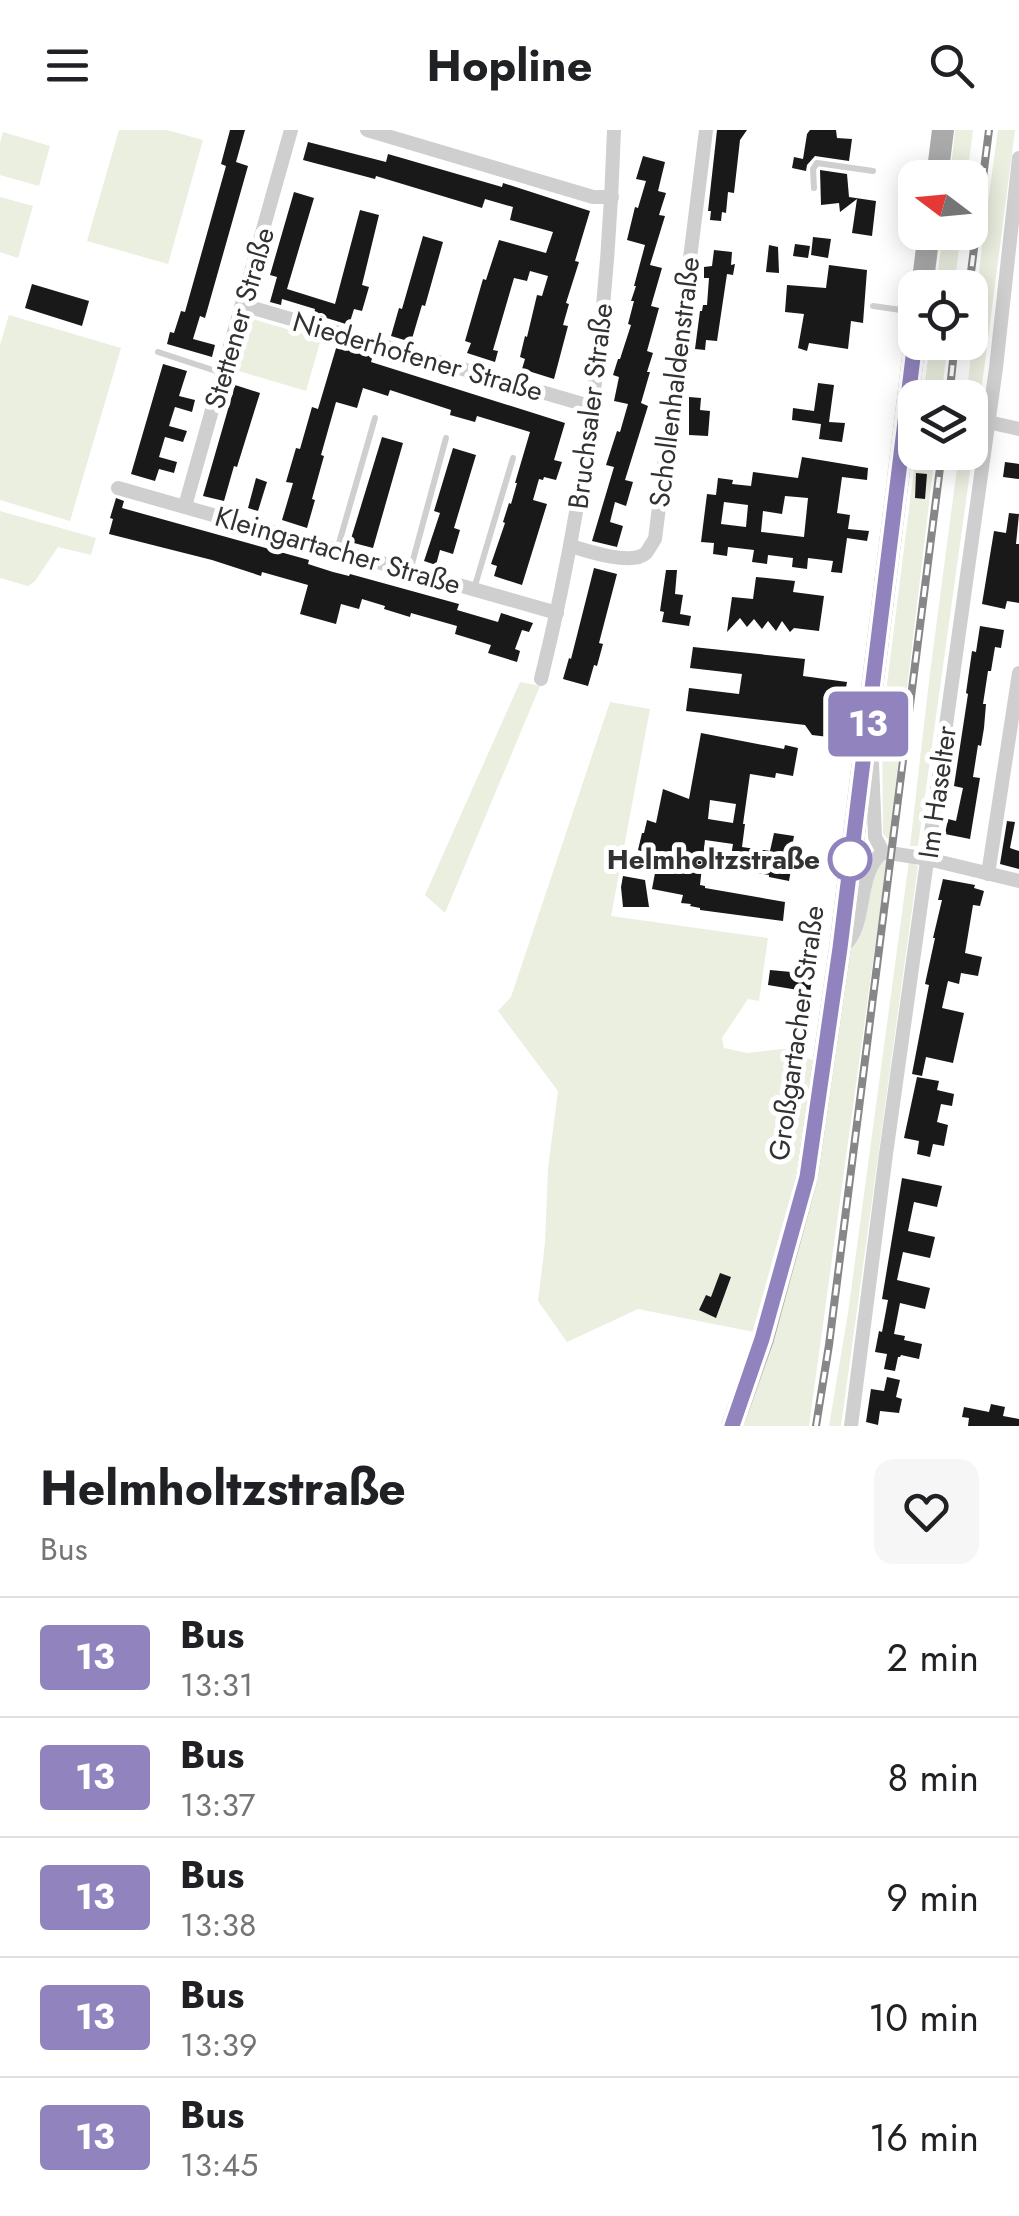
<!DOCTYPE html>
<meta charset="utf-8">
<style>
:root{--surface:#fff;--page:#f6f6f6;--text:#202124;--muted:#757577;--line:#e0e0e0}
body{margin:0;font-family:Jost,sans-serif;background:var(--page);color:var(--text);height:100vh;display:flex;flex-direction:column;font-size:38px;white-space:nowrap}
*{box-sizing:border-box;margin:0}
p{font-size:32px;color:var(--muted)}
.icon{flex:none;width:55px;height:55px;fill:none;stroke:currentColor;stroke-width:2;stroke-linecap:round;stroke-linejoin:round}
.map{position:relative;height:1296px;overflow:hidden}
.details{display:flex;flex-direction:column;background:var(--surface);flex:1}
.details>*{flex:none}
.badge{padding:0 20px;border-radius:8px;font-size:35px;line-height:65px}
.needle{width:65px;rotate:286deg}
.controls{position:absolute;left:898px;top:30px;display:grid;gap:20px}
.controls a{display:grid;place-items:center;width:90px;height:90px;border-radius:20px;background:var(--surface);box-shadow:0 5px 25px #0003;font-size:50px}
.map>.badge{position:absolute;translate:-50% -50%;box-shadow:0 0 0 5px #fff}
.round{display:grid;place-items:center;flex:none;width:105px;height:105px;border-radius:20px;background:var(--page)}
.head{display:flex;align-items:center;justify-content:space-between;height:170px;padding:0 40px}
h1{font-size:48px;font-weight:700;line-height:75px}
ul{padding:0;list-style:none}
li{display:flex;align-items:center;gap:30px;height:120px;padding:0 40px;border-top:2px solid var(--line)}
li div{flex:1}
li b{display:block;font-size:38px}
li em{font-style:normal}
li .badge{min-width:110px;font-weight:700;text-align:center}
header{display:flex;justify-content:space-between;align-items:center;height:130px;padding:0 40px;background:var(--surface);font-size:45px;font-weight:700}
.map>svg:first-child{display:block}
.green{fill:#eaefe0}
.building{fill:#191919;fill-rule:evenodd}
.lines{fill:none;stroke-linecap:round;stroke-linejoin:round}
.lane{stroke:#cfcfcf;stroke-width:6}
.street{stroke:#cfcfcf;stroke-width:14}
.primary{stroke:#aaa;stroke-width:22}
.rail-casing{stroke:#878787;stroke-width:8}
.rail{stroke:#fff;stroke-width:4;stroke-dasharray:11;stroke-linecap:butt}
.line-casing{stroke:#fff;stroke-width:22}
.line{stroke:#9184be;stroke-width:15}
.stop-dot{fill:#fff;stroke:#9184be;stroke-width:5}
.labels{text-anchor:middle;stroke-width:10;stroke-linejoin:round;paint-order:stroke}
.street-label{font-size:28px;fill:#323232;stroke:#fff}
.stop-label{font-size:28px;font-weight:bold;fill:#323232;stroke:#fff;text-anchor:end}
</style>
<header><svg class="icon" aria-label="menu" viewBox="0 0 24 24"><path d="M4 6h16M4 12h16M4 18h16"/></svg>Hopline<svg class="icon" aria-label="search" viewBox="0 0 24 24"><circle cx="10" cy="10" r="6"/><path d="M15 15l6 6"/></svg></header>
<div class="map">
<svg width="1019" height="1296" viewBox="0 0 1019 1296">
<rect width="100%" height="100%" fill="#fff"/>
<g class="green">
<path d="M119,0H167L203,10L168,134L87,111Z"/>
<path d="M955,0H973L967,47H950Z"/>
<path d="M998,0H1015L980,270L918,716H910L930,543L959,323L970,322V268L966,267L968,253L982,115Z"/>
<path d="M3,2L50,16L39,56L0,45V13Z"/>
<path d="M0,67L33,76L18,128L0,122Z"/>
<path d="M943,103H961L954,157H936Z"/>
<path d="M9,185L121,218L70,391L0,370V215Z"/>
<path d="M252,189L321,209L306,261L232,239L243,200Z"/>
<path d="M930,213H948L941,267H923Z"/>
<path d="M916,323H935L889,710L883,704L882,594Z"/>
<path d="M0,381L96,408L91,425L58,417L35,451L28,456L0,448Z"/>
<path d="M520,552L540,556L445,783L425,765Z"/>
<path d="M610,572L650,579L611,786L768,808L759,871L748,869L722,908L724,918L747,923L791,918L813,931L793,1062L754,1202L638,1179L567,1212L538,1171L545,1113L548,1038L558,961L498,881L511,867Z"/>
<path d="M881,729H887L809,1296H741L845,840L874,738Z"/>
<path d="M909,731L918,736L841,1296H829L848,1183Z"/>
</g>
<g class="building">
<path d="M230,0H245L236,32L248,36L205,188L200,186L193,209L215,215L212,227L167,214L170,202L174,203L181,181L185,182L226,36L221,34Z"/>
<path d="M717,0H747L740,10L734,63L728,62L726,83L722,82L721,91L710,90L711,81H708Z"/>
<path d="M810,0H836L837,8L852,9L849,31L815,26L807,35L806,41L792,38L794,27L803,29L807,4Z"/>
<path d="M308,12L386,32L388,24L502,57L503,53L590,81L575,131L579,132L566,173L569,174L563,195L568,196L554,249L522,239L525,229L520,227L525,206L527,207L537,165L542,166L548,146L530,141L527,151L514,148L493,220L498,221L495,232L467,223L471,213L465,211L483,149L486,150L499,110L546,123L553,102L510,90L513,77L485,69L482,78L376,46L375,49L303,30Z"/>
<path d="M643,26L665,32L658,61L666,63L659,85L665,86L650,135L662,138L651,176L659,178L647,221L653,223L647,242H650L641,273L648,276L625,350L633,352L626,376L615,372L610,392L623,396L617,417L592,411L614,337L606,335L617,301L620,302L628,274L614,271L619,247L613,245L618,229H620L631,195L628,194L634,171H631L636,156H634L645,115L627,110L635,77L638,78L646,51L636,49Z"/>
<path d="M820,40L847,44L849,67L876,71L872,106L852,103L857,69L840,82L839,73L821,75Z"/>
<path d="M294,62L314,68L287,159L335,174L360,80L379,85L362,155L369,157L362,181L354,179L349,195L314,184L315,179L282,169L281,175L270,172L277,147L270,145Z"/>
<path d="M423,106L443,112L425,176L422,175L411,212L391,206L399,178L402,179Z"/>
<path d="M813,107L831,109L828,128L811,125Z"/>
<path d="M795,114L810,116L808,128L793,126Z"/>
<path d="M769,115L778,117L779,143L766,142Z"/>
<path d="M714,120L732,122L731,135L735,134L733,145L727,144L717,211L706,210L705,220L695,219L700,181H702L703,175H707L709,148H704V137L712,136Z"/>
<path d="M829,135L867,140L863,193L851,191L848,219L809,213L807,221L798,218L804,184L785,182L787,155L826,158Z"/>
<path d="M32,154L89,171L82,196L25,178Z"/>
<path d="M337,215L373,225L371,232L565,293L554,330L562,332L556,350L544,347L543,350L539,349L533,370L547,374L522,455L494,446L497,436L491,434L505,393L503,392L509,373L511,374L517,353H515L530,302L477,286L475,292L450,285L451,280L390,260L388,266L363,258L357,278L336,272L321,325L324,326L312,369L315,370L307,398L282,390L293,353L286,352L296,318L300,319L312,277L318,279Z"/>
<path d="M163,234L187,241L179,266L195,270L192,282L175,277L169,296L187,301L183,312L165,307L159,327L177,332L174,343L159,339L155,351L131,344Z"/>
<path d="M818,253L834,255L829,292L845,293L842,312L819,309L821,294L792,290L793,278L814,281Z"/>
<path d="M235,255L260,263L237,337L234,336L224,371L203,366Z"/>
<path d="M689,267L701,268L700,280L710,281L708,306L689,305Z"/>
<path d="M382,307L403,313L373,418L350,412Z"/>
<path d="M453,318L476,325L454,398L460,400L453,424L440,420L436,435L424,431L440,383L434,381Z"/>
<path d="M802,327L868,338L867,350L842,347L837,383L850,385L848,399L869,401L867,411L847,408L842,443L831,442L833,431L808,428L807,439L792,437L793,428L768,425L767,434L752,432L754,420L728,417L727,426L713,424L714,413L701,412L707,364L716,365L718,348L733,350L732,354L751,356L753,342L798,348ZM785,366L808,368L804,407L761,402L763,381L782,384ZM724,372L748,375L746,397L721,394Z"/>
<path d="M1005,332L1019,334V349L1003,347Z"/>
<path d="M916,343L927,344L925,369L915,368Z"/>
<path d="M256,348L267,352L258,381L248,378Z"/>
<path d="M116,368L124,371L122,378L309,430L308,434L333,442L349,446L350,444L459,474L457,480L498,492L501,483L533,493L529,502L522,500L515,519L520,521L517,532L488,523L491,515L455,504L457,496L411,483L410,487L384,479L385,476L362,469L359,479L341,474L336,494L300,484L308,455L262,442L261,446L212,430L109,404L113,389L110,388Z"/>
<path d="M1009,383L1019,384L1016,414H1019V473L1007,471L1005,479L982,474L994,401L1006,403Z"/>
<path d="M594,438L617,444L599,513L603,514L597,536L594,535L588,556L563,549L569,528L571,529Z"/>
<path d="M666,440H677L675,464L683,465L680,484L691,486L689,496L662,492L664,482L660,481Z"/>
<path d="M756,447L795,451L793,462L824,466L819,501L794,498L790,502L782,491L776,501L768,491L762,499L754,489L747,497L740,488L727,502L732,467L753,469Z"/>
<path d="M980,496L1004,500L1001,518L995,517L991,541H988L983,574H986L984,598L981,616L978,615L973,647L980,648L970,709L945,704L948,689L956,691L963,658L954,656L968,564L966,563L972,521L976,522Z"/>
<path d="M693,517L805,529L803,546L847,552L837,608L812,605L805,595L686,581L689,558L739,564L742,544L690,538Z"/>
<path d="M701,603L784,619L785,615L798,618L793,646L776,643L775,648L750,644L743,694H745L742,717L770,721L774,703L794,706L789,733L792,734L789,751L769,747V745L729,738L733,714L705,710L700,755L705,756V758L785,772L783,791L700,780V778L690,776L691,774L681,773L683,765L652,759L658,727L638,720L642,703H644L647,690L656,693L663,659L689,669ZM710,670L736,674L733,693L708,689Z"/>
<path d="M1007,691L1015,692L1010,718L1019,721V739L1000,734Z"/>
<path d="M623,746L645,750L649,777H623L621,757Z"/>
<path d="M943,749L975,755L974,758L984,761L980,776L973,775L965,823L982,827L978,846L961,843L959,854L948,851L942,878L964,883L953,933L926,927L922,946L912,944L929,855L925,854L935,808H933L942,770H938Z"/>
<path d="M770,840L813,844L810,862L768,855Z"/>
<path d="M917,947L939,951L937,960L954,964L952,976L941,974L937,992L948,995L944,1016L933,1014L930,1027L917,1024L919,1011L904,1008Z"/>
<path d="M902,1048L942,1056L937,1077L914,1072L908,1101L935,1107L930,1128L903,1122L897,1150L930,1158L925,1179L900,1173L894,1204L905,1206L904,1210L922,1214L919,1229L901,1225L900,1227H898L895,1241L884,1239L887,1224L875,1222L879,1201L882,1202L888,1170L882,1169Z"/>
<path d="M720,1143L731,1147L716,1188L699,1180L706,1165L711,1167Z"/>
<path d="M887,1247L900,1250L896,1267L902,1269L899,1283L880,1281L878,1295L866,1292L871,1259L884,1261Z"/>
<path d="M991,1274L1005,1277L1003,1286L1019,1289V1296H968L969,1288L962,1287L964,1277L989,1282Z"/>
</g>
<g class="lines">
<g class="lane">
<path d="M814,58L813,39L817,33L873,41"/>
<path d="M873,176L915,182"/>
<path d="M158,222L222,243"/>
<path d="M337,420L375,288"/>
<path d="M410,441L446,308"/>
<path d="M474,459L513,328"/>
</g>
<g class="street">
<path d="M367,0L593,67H612"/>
<path d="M243,175L593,277"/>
<path d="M988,292L1019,299"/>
<path d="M118,358L557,483"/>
<path d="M185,376L291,0"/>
<path d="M571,416C587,421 632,436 646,423C647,422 654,410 655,409L706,0"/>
<path d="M541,549C586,368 608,186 614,0"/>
<path d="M872,633L875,707L883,722L928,729L1019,751"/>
<path d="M988,744L1019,543"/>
<path d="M844,816C869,792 855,744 883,722"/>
<path d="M851,1296L886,1024L996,238L1019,28"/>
</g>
<g class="primary">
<path d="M937,48L943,0"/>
<path d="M922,158L929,102"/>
<path d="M732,1296L763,1209L807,1047L840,818L915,211"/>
</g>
<g class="rail-casing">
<g id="rail">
<path d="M969,158L989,0"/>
<path d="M949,268L955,212"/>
<path d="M816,1296L829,1215L942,322"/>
</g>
</g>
<use href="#rail" class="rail"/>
</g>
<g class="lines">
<g class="line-casing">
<path id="line" d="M732,1296L762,1209L807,1047L840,818L915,211"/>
</g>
<use href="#line" class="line"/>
</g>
<circle class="stop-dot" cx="850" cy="729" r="20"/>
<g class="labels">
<g class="street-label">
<text transform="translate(239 188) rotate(-74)" y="10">Stettener Straße</text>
<text transform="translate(418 226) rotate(16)" y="10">Niederhofener Straße</text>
<text transform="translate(674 252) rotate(-83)" y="10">Schollenhaldenstraße</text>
<text transform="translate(590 276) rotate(-83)" y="10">Bruchsaler Straße</text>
<text transform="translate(338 420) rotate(16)" y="10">Kleingartacher Straße</text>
<text transform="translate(937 662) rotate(-82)" y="10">Im Haselter</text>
<text transform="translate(796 903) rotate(-82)" y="10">Großgartacher Straße</text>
</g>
<g class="stop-label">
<text x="820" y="739">Helmholtzstraße</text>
</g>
</g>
</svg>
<div class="controls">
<a><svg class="needle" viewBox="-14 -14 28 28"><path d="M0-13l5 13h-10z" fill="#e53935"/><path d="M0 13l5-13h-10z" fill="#757577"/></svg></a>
<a><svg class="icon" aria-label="locate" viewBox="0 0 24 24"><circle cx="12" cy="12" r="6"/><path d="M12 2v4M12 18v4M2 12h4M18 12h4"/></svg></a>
<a><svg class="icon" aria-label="layers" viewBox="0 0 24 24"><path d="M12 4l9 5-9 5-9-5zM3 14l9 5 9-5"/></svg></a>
</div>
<b class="badge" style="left:868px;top:594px;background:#9184be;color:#fff">13</b>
</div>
<section class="details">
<div class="head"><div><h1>Helmholtzstraße</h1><p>Bus</p></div><a class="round"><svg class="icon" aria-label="heart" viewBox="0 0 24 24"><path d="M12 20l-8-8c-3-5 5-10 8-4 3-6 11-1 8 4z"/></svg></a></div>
<ul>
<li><span class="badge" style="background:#9184be;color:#fff">13</span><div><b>Bus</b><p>13:31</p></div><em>2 min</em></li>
<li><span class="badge" style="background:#9184be;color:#fff">13</span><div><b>Bus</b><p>13:37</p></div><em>8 min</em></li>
<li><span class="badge" style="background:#9184be;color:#fff">13</span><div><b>Bus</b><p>13:38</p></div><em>9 min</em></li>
<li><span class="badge" style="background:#9184be;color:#fff">13</span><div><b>Bus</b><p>13:39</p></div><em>10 min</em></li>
<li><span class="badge" style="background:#9184be;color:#fff">13</span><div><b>Bus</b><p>13:45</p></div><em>16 min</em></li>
</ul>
</section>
